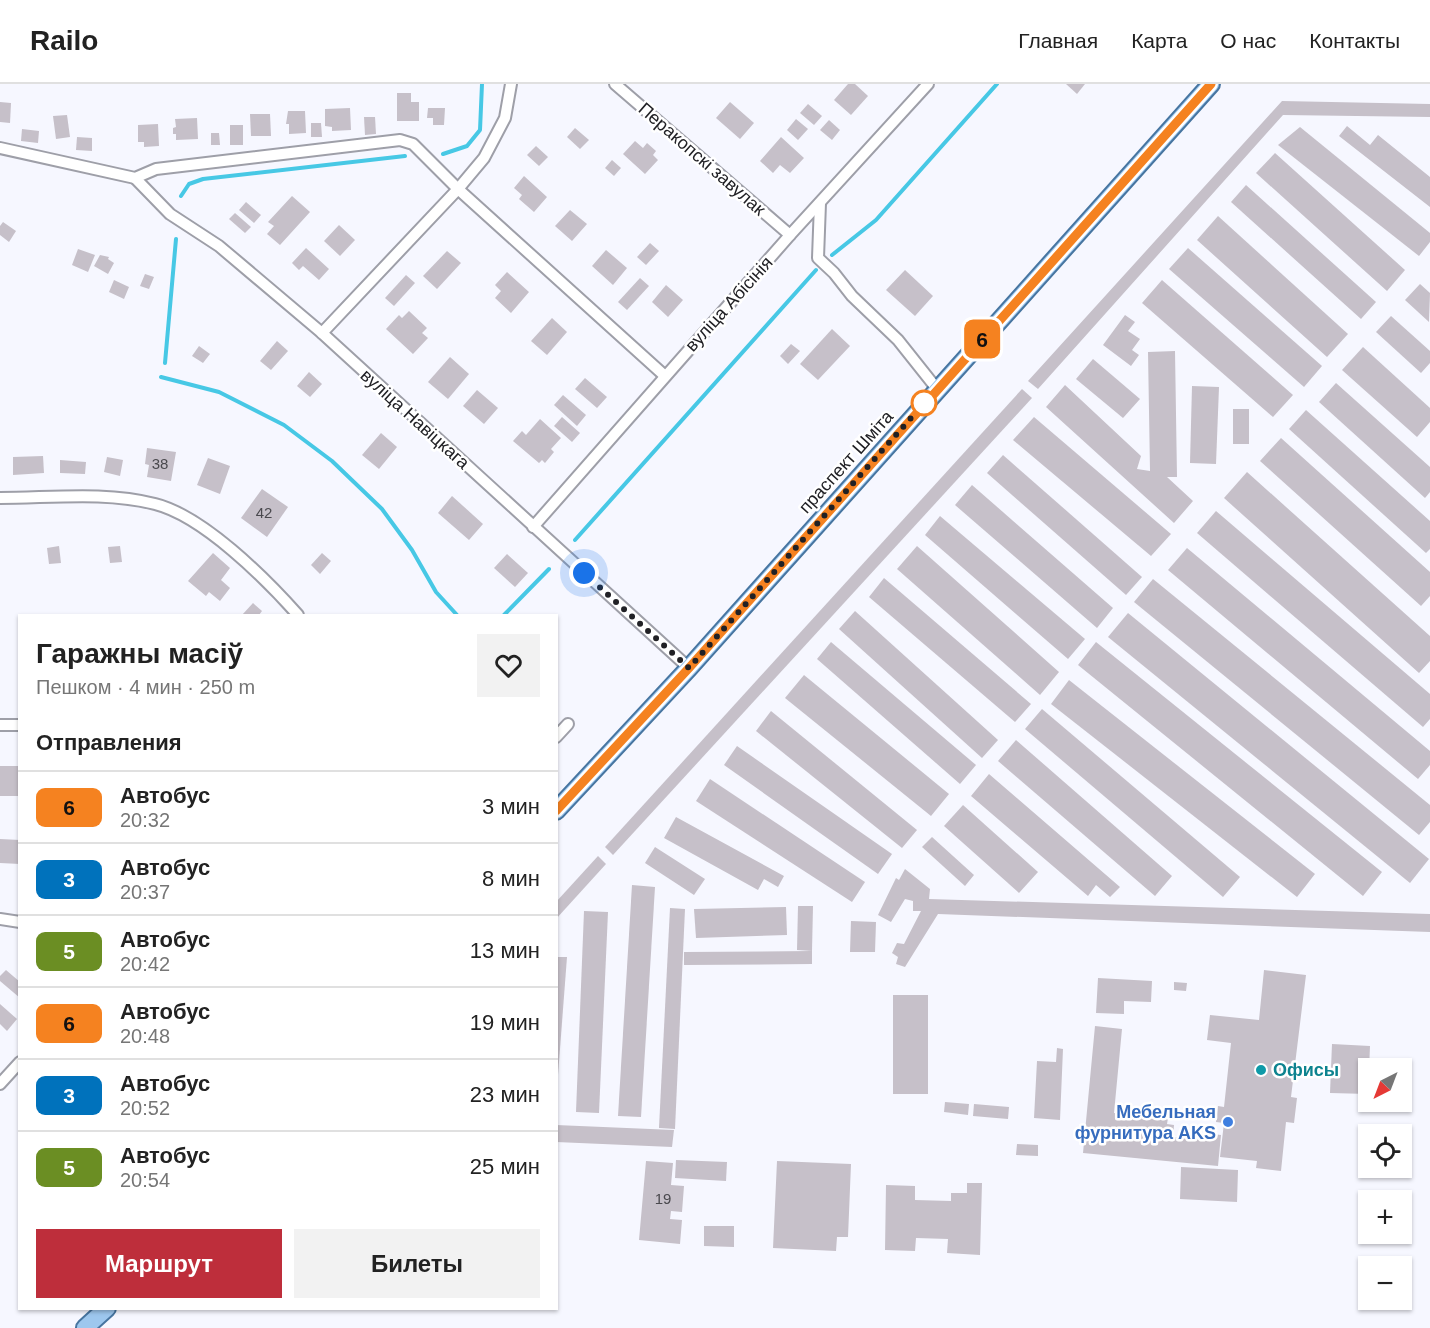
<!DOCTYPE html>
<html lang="ru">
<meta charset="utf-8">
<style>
:root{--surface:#fff;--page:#f2f2f2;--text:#222;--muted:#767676;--line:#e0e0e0;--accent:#be2e3b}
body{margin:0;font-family:Helvetica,sans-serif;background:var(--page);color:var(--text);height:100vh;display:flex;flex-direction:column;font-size:22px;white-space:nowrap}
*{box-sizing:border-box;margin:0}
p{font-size:20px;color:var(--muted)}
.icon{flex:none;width:33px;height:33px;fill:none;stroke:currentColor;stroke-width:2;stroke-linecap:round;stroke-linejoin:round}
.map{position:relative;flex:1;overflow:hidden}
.sheet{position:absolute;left:18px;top:530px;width:540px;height:696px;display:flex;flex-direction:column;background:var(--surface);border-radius:0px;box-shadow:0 2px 4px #0004}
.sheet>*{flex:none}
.badge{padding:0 12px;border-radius:9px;font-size:21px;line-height:39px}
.needle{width:39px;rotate:222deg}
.tools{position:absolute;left:1358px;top:974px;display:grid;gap:12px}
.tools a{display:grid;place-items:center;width:54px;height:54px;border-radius:0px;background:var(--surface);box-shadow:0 2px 4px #0004;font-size:30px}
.you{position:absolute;width:30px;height:30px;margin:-15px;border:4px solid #fff;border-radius:50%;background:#1a73e8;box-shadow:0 0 0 9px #1a73e833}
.map>.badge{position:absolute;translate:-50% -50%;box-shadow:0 0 0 3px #fff}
h2{padding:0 18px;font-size:22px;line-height:54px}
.round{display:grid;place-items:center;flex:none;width:63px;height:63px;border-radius:0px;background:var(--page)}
.summary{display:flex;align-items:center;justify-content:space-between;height:102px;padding:0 18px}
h1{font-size:28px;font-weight:700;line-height:45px}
.action{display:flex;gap:12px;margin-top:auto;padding:12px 18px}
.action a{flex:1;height:69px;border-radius:0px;background:var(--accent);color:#fff;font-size:24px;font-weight:700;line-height:69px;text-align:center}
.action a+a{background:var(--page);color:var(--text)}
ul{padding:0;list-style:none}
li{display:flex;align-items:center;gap:18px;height:72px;padding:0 18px;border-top:2px solid var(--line)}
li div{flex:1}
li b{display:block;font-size:22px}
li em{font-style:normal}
li .badge{min-width:66px;font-weight:700;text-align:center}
header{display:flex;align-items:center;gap:36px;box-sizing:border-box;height:84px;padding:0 30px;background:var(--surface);border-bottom:2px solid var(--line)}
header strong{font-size:28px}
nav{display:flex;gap:33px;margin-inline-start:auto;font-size:21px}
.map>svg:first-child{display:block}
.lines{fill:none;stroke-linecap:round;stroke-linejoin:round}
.stream{stroke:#47c8e5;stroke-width:4}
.building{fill:#c6c0c9}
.street-casing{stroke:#9e9fa8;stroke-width:14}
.primary-casing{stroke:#4775a0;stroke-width:20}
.street{stroke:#fff;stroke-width:10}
.primary{stroke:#9dc7ee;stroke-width:16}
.line-casing{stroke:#fff;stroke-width:14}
.line{stroke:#f58220;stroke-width:9}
.walk{stroke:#212125;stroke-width:6;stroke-dasharray:0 10.8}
.stop-dot{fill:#fff;stroke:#f58220;stroke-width:3}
.culture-dot{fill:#0f9aa8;stroke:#fff;stroke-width:2}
.shop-dot{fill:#3f7fe0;stroke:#fff;stroke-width:2}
.labels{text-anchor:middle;stroke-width:5;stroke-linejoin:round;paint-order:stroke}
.number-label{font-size:15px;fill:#4a494e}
.street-label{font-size:18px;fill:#212125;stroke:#fff}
.culture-label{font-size:18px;font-weight:bold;fill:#0d838f;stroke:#fff;text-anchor:start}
.shop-label{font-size:18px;font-weight:bold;fill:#366cbe;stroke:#fff;text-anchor:end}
</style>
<header>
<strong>Railo</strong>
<nav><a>Главная</a><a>Карта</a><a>О нас</a><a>Контакты</a></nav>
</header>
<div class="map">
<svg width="1430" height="1244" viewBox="0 0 1430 1244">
<rect width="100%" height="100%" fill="#f6f7ff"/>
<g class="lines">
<g class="stream">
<path d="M443,70L467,62L480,46L482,0"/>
<path d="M181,112L189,100L203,95L405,72"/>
<path d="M832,171L876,136L997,0"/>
<path d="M165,279L176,155"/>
<path d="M161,293L219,308L284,341L332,377L382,425L412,466L436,508L457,531"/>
<path d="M575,456L816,186"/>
<path d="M504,531L549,485"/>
</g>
</g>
<g class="building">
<path d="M848,0H855L868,12L851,31L834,16Z"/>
<path d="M1066,0H1085L1077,10Z"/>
<path d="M397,9H411V18H419V37H397Z"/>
<path d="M1282,17L1430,20V33L1283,31L1038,305L1028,297Z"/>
<path d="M0,18L11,19L10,39L0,38Z"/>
<path d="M730,18L754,39L740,55L716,34Z"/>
<path d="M808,20L822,32L814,41L800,29Z"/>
<path d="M350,24L351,46L332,47V43L325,42V25Z"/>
<path d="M428,24H445L444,41H433V34H427Z"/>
<path d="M288,27H305L306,49L289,50V40H286Z"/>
<path d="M250,30H270L271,52H251Z"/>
<path d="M67,31L70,53L56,55L53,32Z"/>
<path d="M364,33H375L376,50L365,51Z"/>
<path d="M197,34L198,55L176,56V50H173V44L176,43L175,35Z"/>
<path d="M796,35L808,45L798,56L787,46Z"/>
<path d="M829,36L840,46L832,56L820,46Z"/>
<path d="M311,39H321L322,53H311Z"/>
<path d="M158,40L159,62L144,63V58H138V41Z"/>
<rect x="230" y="41" width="13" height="20"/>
<path d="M1347,42L1370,61L1378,51L1430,93V123L1339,52Z"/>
<path d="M1300,43L1430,149V158L1419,172L1278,61Z"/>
<path d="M575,44L589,56L580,65L567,53Z"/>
<path d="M22,45L39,47L38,59L21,57Z"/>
<path d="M211,49H219L220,61H211Z"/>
<path d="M77,53L92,54V67L76,66Z"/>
<path d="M781,53L804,74L790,89L780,81L773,89L760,77Z"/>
<path d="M635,57L643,64L647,59L656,67L653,71L658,76L645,90L623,70Z"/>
<path d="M536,62L548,73L539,82L527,71Z"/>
<path d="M1275,69L1405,186L1387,207L1256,89Z"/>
<path d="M612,76L621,84L614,92L605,84Z"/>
<path d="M524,92L547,113L534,128L519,115L522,111L514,104Z"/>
<path d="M1246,101L1376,218L1361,235L1231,118Z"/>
<path d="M292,112L310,128L280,161L267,150L274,142L268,138Z"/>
<path d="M246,118L261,131L254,139L239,126Z"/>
<path d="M570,126L587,140L572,157L555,142Z"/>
<path d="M235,129L251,143L245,149L229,135Z"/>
<path d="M1218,132L1348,250L1327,273L1197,156Z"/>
<path d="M3,138L16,147L9,158L0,151V142Z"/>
<path d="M339,141L355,156L340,172L324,157Z"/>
<path d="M650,159L659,167L646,181L637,173Z"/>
<path d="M306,164L329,185L319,196L303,182L299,186L292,179Z"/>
<path d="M1188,164L1322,282L1304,303L1169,185Z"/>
<path d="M78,165L95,171L88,188L72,181Z"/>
<path d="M606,166L627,184L613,201L592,182Z"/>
<path d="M447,167L461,179L437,205L423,192Z"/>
<path d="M100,171L109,173L108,175L114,179L108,190L94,182Z"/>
<path d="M905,186L933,212L915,232L886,206Z"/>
<path d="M507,188L529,208L511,229L495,214L501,207L495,201Z"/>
<path d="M145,190L154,193L149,205L140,202Z"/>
<path d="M406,191L415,199L394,222L385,214Z"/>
<path d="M640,194L649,202L627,226L618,218Z"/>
<path d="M114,196L129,203L124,215L109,208Z"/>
<path d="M1162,196L1293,311L1273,333L1142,219Z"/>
<path d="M1420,200L1430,209L1429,238L1405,216Z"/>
<path d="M666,201L683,216L668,233L652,218Z"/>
<path d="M409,227L427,244L422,249L428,254L413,270L386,245L399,231L402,234Z"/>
<path d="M1125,231L1135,238L1128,247L1140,255L1132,266L1139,271L1131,282L1103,261Z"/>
<path d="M1391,232L1430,267V279L1421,289L1376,248Z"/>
<path d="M552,234L567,248L547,271L531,257Z"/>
<path d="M832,245L850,262L818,296L800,280Z"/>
<path d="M277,257L288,267L271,286L260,277Z"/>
<path d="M791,260L800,267L788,280L780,272Z"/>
<path d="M199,262L210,270L203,279L192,272Z"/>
<path d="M1363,263L1430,324V338L1417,353L1342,286Z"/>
<path d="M1175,267L1177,393H1167L1193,417L1174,439L1046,323L1065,301L1141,372L1137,385L1150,387L1148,268Z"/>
<path d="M450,273L469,290L448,315L428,298Z"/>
<path d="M1093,275L1140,315L1123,334L1076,295Z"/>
<path d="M309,288L322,300L310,313L297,302Z"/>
<path d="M585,294L607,313L597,324L575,305Z"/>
<path d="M1336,299L1430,383V408L1425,414L1319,318Z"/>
<path d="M1192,302L1219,303L1216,380L1190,379Z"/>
<path d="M1022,305L1032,314L613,771L605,763Z"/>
<path d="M477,306L498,324L484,340L463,322Z"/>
<path d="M563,311L586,331L577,342L554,321Z"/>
<rect x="1233" y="325" width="16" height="35"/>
<path d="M1306,326L1430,437V465L1426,469L1289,345Z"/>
<path d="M562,333L580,349L572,358L554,342Z"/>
<path d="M1034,333L1171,450L1151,472L1013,356Z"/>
<path d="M540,335L561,354L551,365L554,368L545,379L542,376L539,379L513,357L522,347L526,351Z"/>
<path d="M381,349L397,363L379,385L362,371Z"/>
<path d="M1281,354L1430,488V512L1421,522L1260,377Z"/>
<path d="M147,364L176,368L171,397L147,393L149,381L145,380Z"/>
<path d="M1003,371L1142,493L1126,511L987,389Z"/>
<path d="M43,372L44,389L13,391V373Z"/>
<path d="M107,373L123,376L120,392L104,388Z"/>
<path d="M208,374L230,382L220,410L197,401Z"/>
<path d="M60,376L86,378L85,390L60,389Z"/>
<path d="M1247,388L1430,552V577L1419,589L1224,414Z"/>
<path d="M972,401L1113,524L1097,544L955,421Z"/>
<path d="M262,405L288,423L267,453L241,434Z"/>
<path d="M452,412L483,440L469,456L438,429Z"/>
<path d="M1216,427L1430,610V635L1423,643L1197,449Z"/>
<path d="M940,432L1085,555L1068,575L925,451Z"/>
<path d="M59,462L61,479L49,480L47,464Z"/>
<path d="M120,462L122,478L110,479L108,463Z"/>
<path d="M917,462L1059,588L1040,611L897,485Z"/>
<path d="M1187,464L1430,667V681L1418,695L1168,486Z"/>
<path d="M213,469L230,484L221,496L230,504L220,517L209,508L206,512L188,497Z"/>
<path d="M322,469L331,477L320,490L311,481Z"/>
<path d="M507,470L528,489L515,503L494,484Z"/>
<path d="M884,494L1031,620L1015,638L869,513Z"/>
<path d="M1153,495L1430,721V738L1419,751L1134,518Z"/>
<path d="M253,519L262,527L259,531H242Z"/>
<path d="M855,527L998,656L982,674L839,545Z"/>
<path d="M1128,529L1429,775L1410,799L1108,553Z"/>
<path d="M831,558L976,681L960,700L817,575Z"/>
<path d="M1096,558L1382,788L1363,812L1078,581Z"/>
<path d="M804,591L949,710L931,732L785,614Z"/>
<path d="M1069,596L1315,790L1297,813L1051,620Z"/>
<path d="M1042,625L1240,793L1223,813L1025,645Z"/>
<path d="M771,627L917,746L902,764L756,647Z"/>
<path d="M1016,656L1172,792L1155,812L998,677Z"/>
<path d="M737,662L892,770L878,790L724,681Z"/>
<rect x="0" y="682" width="20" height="30"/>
<path d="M989,690L1120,803L1110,813L1096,801L1088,812L971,712Z"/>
<path d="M710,695L865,798L852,818L696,717Z"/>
<path d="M963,721L1038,788L1019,809L944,742Z"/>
<path d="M676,733L784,792L778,803L764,795L758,806L664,754Z"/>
<path d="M932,753L974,791L965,802L922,763Z"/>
<path d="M0,755L20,756V780L0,779Z"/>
<path d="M655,763L705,795L694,811L645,779Z"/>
<path d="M598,772L606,780L556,835V818Z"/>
<path d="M905,785L930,805L929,815L1430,830V848L938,830L905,883L896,880L898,873L892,869L897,859L904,860L921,827H913V817L905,815L891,838L878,831L896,794L899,796Z"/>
<path d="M632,801L655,803L641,1033L618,1032Z"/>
<path d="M798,822H813L812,867L797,866Z"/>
<path d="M786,823L787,851L696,854L694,825Z"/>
<path d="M670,824L685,825L675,1045L659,1044Z"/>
<path d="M584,827L608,828L599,1029L576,1028Z"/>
<path d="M851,837L876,838L875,868H850Z"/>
<path d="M812,867V880L684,881V868Z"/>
<path d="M556,873H567L558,991H556Z"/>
<path d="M6,886L20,898V914L0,897V892Z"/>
<path d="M1264,886L1306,891L1291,1013L1297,1014L1294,1039L1286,1038L1281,1087L1256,1084L1257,1077L1220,1073L1224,1039L1216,1038L1218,1022L1224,1023L1231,959L1207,956L1210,931L1259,936Z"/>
<path d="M1098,894L1152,897L1151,918L1124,917V930L1096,929Z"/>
<path d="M1174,898L1187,899L1186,907L1174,906Z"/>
<rect x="893" y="911" width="35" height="99"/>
<path d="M0,920L17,935L7,947L0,940Z"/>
<path d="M1095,942L1122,945L1114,1029L1168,1034L1167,1040L1174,1041L1173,1053L1212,1057L1213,1050L1221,1051L1218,1082L1083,1069Z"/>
<path d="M1332,960L1370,962L1368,1010L1330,1009Z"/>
<path d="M1057,964L1063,965L1060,1036L1034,1034L1037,977L1056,978Z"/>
<path d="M945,1018L969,1020L968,1031L944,1028Z"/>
<path d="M974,1020L1009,1023L1008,1035L973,1032Z"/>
<path d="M556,1041L674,1046L672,1063L556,1058Z"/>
<path d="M1017,1060L1038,1061V1072L1016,1071Z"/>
<path d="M676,1076L727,1078L726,1097L675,1094Z"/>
<path d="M646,1077L673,1079L671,1101L684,1102L682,1128L671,1127L670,1135L682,1136L680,1160L639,1156Z"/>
<path d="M777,1077L851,1080L848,1153H837L836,1167L773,1164Z"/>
<path d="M1181,1083L1238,1086L1237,1118L1180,1115Z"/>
<path d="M967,1099H982L980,1171L947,1169L948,1155L916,1154L915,1167L885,1166L886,1101L915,1102V1116L951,1117V1109H967Z"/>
<path d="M704,1142H734V1163L704,1162Z"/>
</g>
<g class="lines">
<g class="street-casing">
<g id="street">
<path d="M615,0L790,151"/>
<path d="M0,64L135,94L156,85L400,56L413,60L458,105L665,292"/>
<path d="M135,94L170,130L219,162L322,249L689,584"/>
<path d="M820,119L818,174L834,189L852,212L898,256L937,305"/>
<path d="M322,249L458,105L484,74L505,34L511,0"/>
<path d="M0,414C50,414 106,407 155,420C203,432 265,494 298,531"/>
<path d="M533,443L790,151L928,0"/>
<path d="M0,641H20"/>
<path d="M556,653L568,640"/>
<path d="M0,835L20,838"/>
<path d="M0,1000L20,978"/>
</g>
</g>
<g class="primary-casing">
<g id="primary">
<path d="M556,727L689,584L1211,0"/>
<path d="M85,1244L107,1224"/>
</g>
</g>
<use href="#street" class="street"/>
<use href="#primary" class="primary"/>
</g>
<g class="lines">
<g class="line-casing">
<path id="line" d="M556,727L689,584L1211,0"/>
</g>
<use href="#line" class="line"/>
<path class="walk" d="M584,489L689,584L927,316L924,319"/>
</g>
<circle class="stop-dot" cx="924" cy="319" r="12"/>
<circle class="culture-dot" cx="1261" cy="986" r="6"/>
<circle class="shop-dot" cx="1228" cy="1038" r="6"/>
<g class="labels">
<g class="number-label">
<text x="160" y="385">38</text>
<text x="264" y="434">42</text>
<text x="663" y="1120">19</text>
</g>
<g class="street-label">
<text transform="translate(702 75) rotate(41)" y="6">Перакопскі завулак</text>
<text transform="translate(729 220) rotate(-48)" y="6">вуліца Абісінія</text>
<text transform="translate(415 335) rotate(42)" y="6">вуліца Навіцкага</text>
<text transform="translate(846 378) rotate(-48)" y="6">праспект Шміта</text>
</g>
<g class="culture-label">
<text x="1273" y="992">Офисы</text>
</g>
<g class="shop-label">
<text x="1216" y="1034">Мебельная<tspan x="1216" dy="21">фурнитура AKS</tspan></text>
</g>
</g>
</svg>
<div class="tools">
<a><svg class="needle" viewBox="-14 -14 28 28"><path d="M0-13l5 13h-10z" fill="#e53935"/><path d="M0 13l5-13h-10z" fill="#767676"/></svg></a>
<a><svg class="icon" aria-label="locate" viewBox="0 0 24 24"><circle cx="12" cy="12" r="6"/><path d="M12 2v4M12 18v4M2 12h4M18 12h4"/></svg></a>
<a>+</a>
<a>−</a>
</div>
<div class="you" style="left:584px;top:489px"></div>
<b class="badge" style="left:982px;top:255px;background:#f58220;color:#111">6</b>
<section class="sheet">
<div class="summary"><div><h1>Гаражны масіў</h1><p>Пешком · 4 мин · 250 m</p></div><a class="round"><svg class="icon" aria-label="heart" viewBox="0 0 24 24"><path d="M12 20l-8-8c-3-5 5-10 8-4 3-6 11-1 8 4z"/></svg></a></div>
<h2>Отправления</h2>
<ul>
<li><span class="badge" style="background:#f58220;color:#111">6</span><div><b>Автобус</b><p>20:32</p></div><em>3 мин</em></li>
<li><span class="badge" style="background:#0072bc;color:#fff">3</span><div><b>Автобус</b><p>20:37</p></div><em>8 мин</em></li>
<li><span class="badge" style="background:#6b8e23;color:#fff">5</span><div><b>Автобус</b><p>20:42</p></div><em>13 мин</em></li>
<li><span class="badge" style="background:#f58220;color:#111">6</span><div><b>Автобус</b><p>20:48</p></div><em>19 мин</em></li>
<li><span class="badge" style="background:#0072bc;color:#fff">3</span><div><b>Автобус</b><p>20:52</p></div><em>23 мин</em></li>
<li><span class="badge" style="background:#6b8e23;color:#fff">5</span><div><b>Автобус</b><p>20:54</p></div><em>25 мин</em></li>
</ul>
<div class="action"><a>Маршрут</a><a>Билеты</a></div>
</section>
</div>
